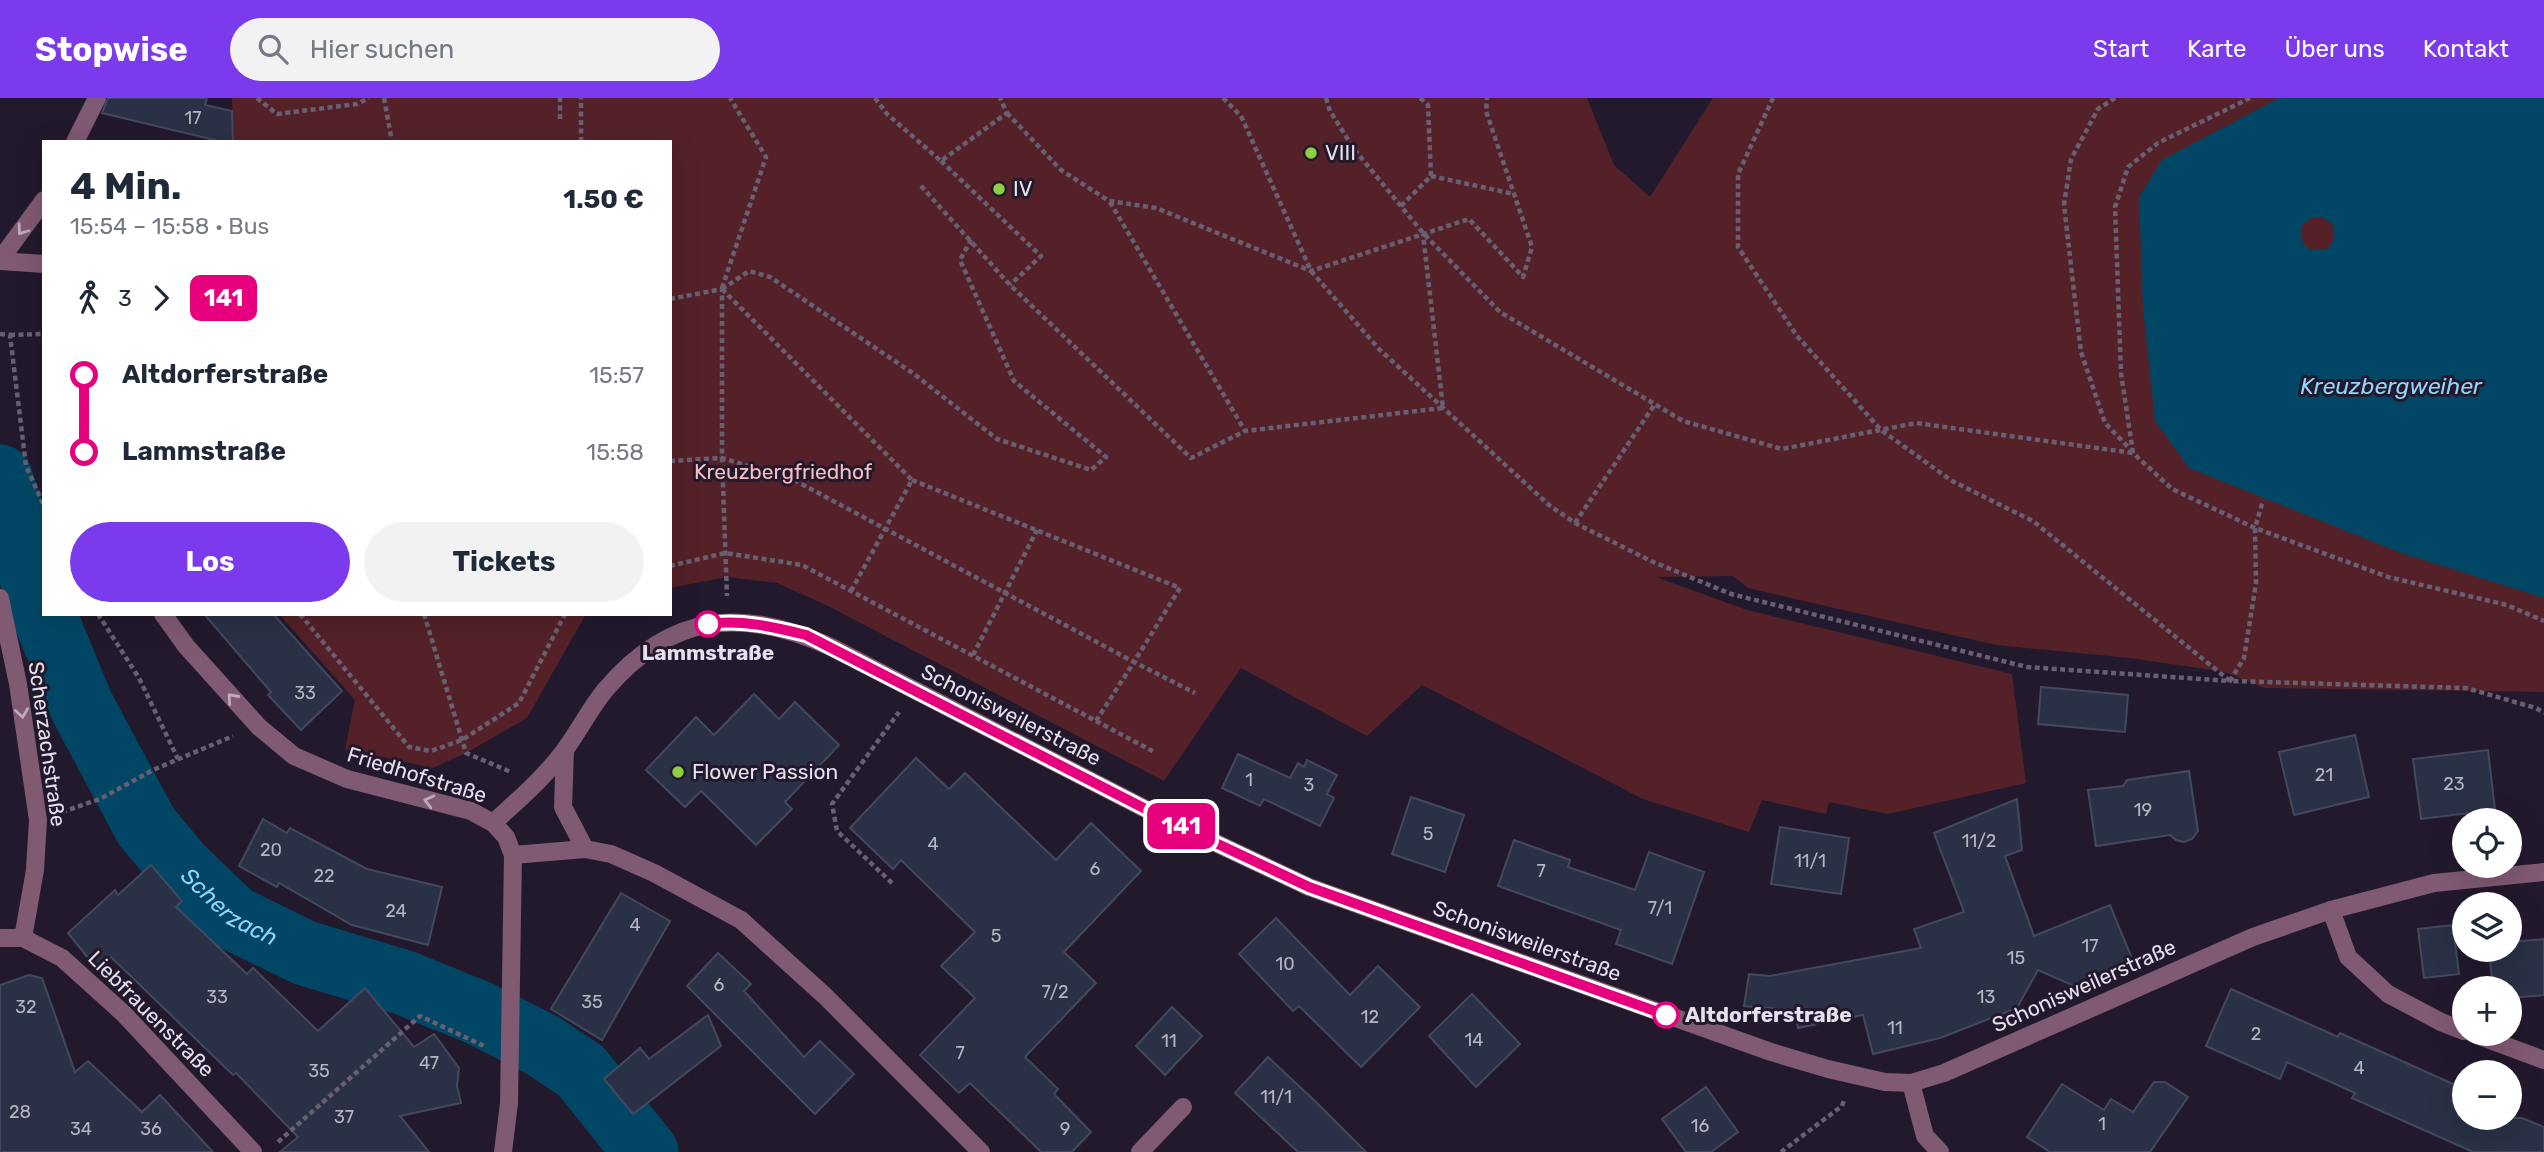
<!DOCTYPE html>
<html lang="de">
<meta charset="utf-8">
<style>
:root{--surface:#fff;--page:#f2f2f3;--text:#1f2937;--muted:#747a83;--accent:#7c3aed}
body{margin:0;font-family:Rubik,sans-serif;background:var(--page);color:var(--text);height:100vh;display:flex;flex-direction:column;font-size:26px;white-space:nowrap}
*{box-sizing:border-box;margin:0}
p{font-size:23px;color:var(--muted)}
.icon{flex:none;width:38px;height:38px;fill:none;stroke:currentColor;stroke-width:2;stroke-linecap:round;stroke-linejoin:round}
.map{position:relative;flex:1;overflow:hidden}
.panel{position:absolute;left:42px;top:42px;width:630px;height:476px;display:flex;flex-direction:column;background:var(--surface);border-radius:0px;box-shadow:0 7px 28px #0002}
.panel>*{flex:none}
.badge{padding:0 14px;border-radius:10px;font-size:24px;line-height:46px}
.tools{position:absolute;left:2452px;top:710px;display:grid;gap:14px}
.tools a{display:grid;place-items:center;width:70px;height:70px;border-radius:50%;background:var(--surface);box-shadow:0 7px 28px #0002;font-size:35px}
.map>.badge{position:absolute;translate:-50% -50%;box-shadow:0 0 0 4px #fff}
.legs{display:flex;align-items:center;gap:10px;height:77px;padding:0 28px;font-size:23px}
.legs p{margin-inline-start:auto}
.overview{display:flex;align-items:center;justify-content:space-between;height:119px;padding:0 28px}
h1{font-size:38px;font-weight:700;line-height:52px}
.cta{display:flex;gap:14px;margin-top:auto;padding:14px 28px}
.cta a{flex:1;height:80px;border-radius:42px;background:var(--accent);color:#fff;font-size:28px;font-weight:700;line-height:80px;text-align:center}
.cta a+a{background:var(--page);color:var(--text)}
ul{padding:0 28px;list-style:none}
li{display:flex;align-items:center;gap:24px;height:77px;font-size:26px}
li i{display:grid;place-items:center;width:10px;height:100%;margin:0 9px;background:currentColor}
li i::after{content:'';width:18px;height:18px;margin:-9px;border:5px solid;border-radius:50%;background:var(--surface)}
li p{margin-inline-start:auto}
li:first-child i{background:linear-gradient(#0000 50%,currentColor 0)}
li:last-child i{background:linear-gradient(currentColor 50%,#0000 0)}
header{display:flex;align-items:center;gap:42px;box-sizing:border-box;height:98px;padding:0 35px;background:var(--accent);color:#fff}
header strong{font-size:33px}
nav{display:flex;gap:38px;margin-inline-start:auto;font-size:24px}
.search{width:490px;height:63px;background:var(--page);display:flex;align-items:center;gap:18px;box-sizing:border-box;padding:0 24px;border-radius:38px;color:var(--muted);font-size:26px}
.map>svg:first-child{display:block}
.green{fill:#542128}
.water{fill:#014765;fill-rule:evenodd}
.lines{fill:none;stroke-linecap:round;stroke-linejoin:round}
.river{stroke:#014765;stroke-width:65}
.building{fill:#2a3146;stroke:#42495f;stroke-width:2}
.path{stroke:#686072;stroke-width:4.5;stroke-dasharray:5 3.5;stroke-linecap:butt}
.minor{stroke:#805973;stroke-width:18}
.oneway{stroke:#bdaabd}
.line-1-casing{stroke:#fff;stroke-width:16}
.line-1{stroke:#e6007e;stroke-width:10}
.poi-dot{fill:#8ece43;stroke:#22192d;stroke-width:2.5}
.stop-1-dot{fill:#fff;stroke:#e6007e;stroke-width:3.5}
.labels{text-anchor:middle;stroke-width:6;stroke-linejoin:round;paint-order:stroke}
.number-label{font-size:18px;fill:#b7b4c4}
.poi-label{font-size:21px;fill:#e6e0ee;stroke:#22192d;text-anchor:start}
.park-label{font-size:21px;fill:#f8bfc3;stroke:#22192d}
.stop-label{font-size:21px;font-weight:bold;fill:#e6e0ee;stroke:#22192d}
.street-label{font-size:21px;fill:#e6e0ee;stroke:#22192d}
.water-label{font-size:23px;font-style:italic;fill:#92d5fc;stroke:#22192d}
</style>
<header>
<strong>Stopwise</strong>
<div class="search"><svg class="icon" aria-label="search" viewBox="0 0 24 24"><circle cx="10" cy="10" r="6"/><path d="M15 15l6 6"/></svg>Hier suchen</div>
<nav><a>Start</a><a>Karte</a><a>Über uns</a><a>Kontakt</a></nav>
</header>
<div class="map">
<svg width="2544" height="1054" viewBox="0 0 2544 1054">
<rect width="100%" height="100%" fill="#22192d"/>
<g class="green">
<path d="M232,0H1587L1614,67L1650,99L1713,0H2544V594L2264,590L2225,574L2130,560L1996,547L1748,490L1733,478L1656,479L1747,512L2012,576L2026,685L1888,716L1829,704L1826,716L1762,702L1749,734L1643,701L1422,587L1367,638L1241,570L1164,683L826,507L777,485L727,479L670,490V44H233Z"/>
<path d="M279,516H586L527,620L466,655L433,670L345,651L355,602Z"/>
</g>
<path class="water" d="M2279,0H2544V500L2401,455L2189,370L2155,323L2143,211L2139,99L2162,62ZM2323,119L2333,127L2334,142L2327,151L2311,152C2301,146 2299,138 2302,128L2311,120Z"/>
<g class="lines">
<path class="river" id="s1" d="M0,379L43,514L82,609L146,728L180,769L233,820L305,855L405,885L479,915L542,947L581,973L646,1054"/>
</g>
<g class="building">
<path d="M108,0H207L205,7L232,13L233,44H223L102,15Z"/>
<path d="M204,516H273L342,593L301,632L268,597L271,594Z"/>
<path d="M2041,589L2128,597L2125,634L2038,626Z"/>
<path d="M754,596L779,621L795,604L839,647L785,704L792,711L756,747L701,693L685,709L646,672L696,619L714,637Z"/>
<path d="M2355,637L2369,699L2294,717L2279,654Z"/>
<path d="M2488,652L2495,712L2421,721L2413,661Z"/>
<path d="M1238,656L1290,680L1298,665L1304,669L1307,662L1337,677L1327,696L1334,700L1320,728L1264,701L1260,708L1222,690Z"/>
<path d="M916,660L949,691L965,675L1056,762L1091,725L1141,773L1064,854L1096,885L1025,959L1058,991L1054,996L1091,1034L1072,1054H1041L970,985L959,995L920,957L975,900L941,868L975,834L901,762L893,771L850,730Z"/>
<path d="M2189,673L2198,733L2192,741L2184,744L2176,742L2170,737L2096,748L2088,692L2123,688L2127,682Z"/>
<path d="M1411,699L1464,717L1445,774L1392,756Z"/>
<path d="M2017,701L2022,752L2005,758L2034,838L2110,807L2133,863L2074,888L2038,872L2017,910L1940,940L1873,956L1863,917L1798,930L1794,912L1744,908L1749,876L1770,878L1921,850L1914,831L1964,814L1934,735Z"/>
<path d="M263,721L287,735L290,730L367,771L442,789L428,847L352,827L279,785L277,789L239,768Z"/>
<path d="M1780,729L1849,740L1841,796L1771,786Z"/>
<path d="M1514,742L1570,762L1568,769L1635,792L1649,754L1704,774L1672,866L1616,846L1621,832L1498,788Z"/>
<path d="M151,767L182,803L176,809L247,876L253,870L318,933L365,890L414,949L434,936L459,970L457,988L461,1005L400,1018L429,1054H280L298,1039L236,975L233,977L111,859L97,871L68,835L115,792L118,797Z"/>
<path d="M621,795L670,823L602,942L551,911Z"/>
<path d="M1276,820L1350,897L1378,868L1420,909L1361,969L1299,908L1293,913L1239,856Z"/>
<path d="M2453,827L2459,876L2424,880L2418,831Z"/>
<path d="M2544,841V897L2510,900V891H2493L2489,852H2510V844Z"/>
<path d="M718,855L751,886L744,893L804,959L820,943L854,976L815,1016L687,888Z"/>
<path d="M29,877L42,880L75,974L88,963L142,1014L160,997L213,1054H0V887Z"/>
<path d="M2231,891L2338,939L2340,935L2464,991V1020H2522L2544,1029V1054H2473L2352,1000L2355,995L2287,964L2280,981L2206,948Z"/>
<path d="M1472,896L1520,946L1476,989L1429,938Z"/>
<path d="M1172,909L1202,938L1165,977L1136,948Z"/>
<path d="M708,917L721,948L633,1016L604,981L640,950L649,961Z"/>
<path d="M1268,959L1316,1004L1366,1054H1298L1235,995Z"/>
<path d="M2154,984H2165L2188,999L2150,1054H2050L2027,1039L2062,986L2104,1012L2111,1001L2133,1014Z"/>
<path d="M1706,989L1738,1034L1711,1054H1686L1662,1021Z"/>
</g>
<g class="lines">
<g class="path">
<path d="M257,0L277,16L357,6L369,0"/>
<path d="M384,0L392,44"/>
<path d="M875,0L887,16L941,63L1007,15L1000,0"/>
<path d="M1223,0L1241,18L1311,173L1379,251L1549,407L1575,425L1651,463L1731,496L2027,569L2230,583L2244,560L2256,485L2255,430L2263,402"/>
<path d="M1326,0L1330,13L1354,51L1423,135L1500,214L1683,323L1782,351L1916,325L2133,355"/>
<path d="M1773,0L1738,76V149L1797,238L1881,332L1952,383L2033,423L2230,583L2466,590L2536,610L2544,615"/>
<path d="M2115,0L2098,11L2071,61L2064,107L2081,254L2105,325L2133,354"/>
<path d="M2250,0L2158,45L2128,69L2115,109L2121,275L2133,355L2172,391L2255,430L2388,479L2507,507L2544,523"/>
<path d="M1007,15L1061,72L1109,103L1156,110L1311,173L1469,121L1523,179L1532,149L1486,13L1487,0"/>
<path d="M560,21V0"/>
<path d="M581,44V0"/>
<path d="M941,63L1041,158L1010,187"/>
<path d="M1431,78L1514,96"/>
<path d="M921,88L1010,187L1191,360L1245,333L1443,310L1423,136"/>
<path d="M1110,104L1245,333"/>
<path d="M1401,108L1431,78L1428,7L1420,0"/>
<path d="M722,190L766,59L730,0"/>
<path d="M722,191L749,173L770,179L914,276L997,341L1091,372L1106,359L1014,283L960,162L971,142"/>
<path d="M722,191L912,382L851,493"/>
<path d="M670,201L722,191V360L727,498"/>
<path d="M0,236L10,237L26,368L44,408"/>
<path d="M10,237L44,236"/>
<path d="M670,363L722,360L796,383L1134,564L1096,623L802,467L725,455L670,468"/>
<path d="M912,382L1180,490L1134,564L1195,595"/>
<path d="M1575,425L1655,306"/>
<path d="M98,516L139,580L178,661"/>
<path d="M300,516L409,649L431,653L462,642L519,605L565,516"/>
<path d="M424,516L466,655L511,674"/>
<path d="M973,557L1037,432"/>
<path d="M1096,623L1156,655"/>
<path d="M62,714L100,701L153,672L233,638"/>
<path d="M892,785L837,733L832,706L899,614"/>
<path d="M278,1044L420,918L484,948"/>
<path d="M1781,1054L1842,1008L1844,1002"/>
</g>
<g class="minor">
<path d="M75,44L97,0"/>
<path d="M0,162L44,102"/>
<path d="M0,163L44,166"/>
<path d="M0,500L18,586L38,722L35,772L23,840"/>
<path d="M163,516L186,548L259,629L294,658L347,681L471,713L493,725L506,739L513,757L509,1005L503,1054"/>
<path d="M565,652L563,709L585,751"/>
<path d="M493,725C518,702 544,680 564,653C579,633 590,610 606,591C672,514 743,509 831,549L1169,723L1309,789L1771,954L1828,971L1885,984L1911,985L1944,975L2253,839L2331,812L2434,785L2544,774"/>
<path d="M513,757L585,751L611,756L654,775L741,822L825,898L981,1054"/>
<path d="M2331,812L2348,859L2388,896L2441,924L2464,933"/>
<path d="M0,840H23L62,860L124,916L253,1054"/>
<path d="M2474,936L2544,962"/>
<path d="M1911,985L1925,1038L1940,1054"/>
<path d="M1140,1054L1183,1009"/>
</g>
</g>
<defs><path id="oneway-chevron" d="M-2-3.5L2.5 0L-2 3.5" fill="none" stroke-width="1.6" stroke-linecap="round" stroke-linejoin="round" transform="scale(1.75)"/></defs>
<g class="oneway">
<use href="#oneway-chevron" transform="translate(22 132) rotate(126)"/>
<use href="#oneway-chevron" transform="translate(232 600) rotate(-132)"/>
<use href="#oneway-chevron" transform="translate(22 615) rotate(82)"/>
<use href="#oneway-chevron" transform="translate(429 703) rotate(-166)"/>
</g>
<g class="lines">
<g class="line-1-casing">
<path id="line-1" d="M708,526C741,521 774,529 806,537L1169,723L1309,789L1666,917"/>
</g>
<use href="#line-1" class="line-1"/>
</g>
<g class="poi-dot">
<circle cx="1311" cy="55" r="7"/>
<circle cx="999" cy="91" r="7"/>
<circle cx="678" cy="674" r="7"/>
</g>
<g class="stop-1-dot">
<circle cx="708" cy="526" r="12"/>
<circle cx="1666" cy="917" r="12"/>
</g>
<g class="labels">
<g class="number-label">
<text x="193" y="26">17</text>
<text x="305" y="601">33</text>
<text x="2324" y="683">21</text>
<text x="1249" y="688">1</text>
<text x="2454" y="692">23</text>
<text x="1309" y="693">3</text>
<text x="2143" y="718">19</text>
<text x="1428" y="742">5</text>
<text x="1979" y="749">11/2</text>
<text x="933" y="752">4</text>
<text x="271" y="758">20</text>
<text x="1810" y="769">11/1</text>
<text x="1095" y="777">6</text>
<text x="1541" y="779">7</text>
<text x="324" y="784">22</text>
<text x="1660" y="816">7/1</text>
<text x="396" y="819">24</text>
<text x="635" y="833">4</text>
<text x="996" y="844">5</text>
<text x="2090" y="854">17</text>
<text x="2016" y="866">15</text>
<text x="1285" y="872">10</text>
<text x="719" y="893">6</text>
<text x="1055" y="900">7/2</text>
<text x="217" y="905">33</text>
<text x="1986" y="905">13</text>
<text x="592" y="910">35</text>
<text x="26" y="915">32</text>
<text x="1370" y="925">12</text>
<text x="1895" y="936">11</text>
<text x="2256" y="942">2</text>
<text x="1474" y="948">14</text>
<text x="1169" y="949">11</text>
<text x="960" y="961">7</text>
<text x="429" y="971">47</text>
<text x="2359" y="976">4</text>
<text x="319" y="979">35</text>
<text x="1276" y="1005">11/1</text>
<text x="20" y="1020">28</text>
<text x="344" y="1025">37</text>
<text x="2102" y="1032">1</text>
<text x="1700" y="1034">16</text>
<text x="81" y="1037">34</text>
<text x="151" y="1037">36</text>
<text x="1065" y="1037">9</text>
</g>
<g class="poi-label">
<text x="1325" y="62">VIII</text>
<text x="1013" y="98">IV</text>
<text x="692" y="681">Flower Passion</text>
</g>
<g class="park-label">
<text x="783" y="381">Kreuzbergfriedhof</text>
</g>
<g class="stop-label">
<text x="708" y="562">Lammstraße</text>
<text x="1685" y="924" text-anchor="start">Altdorferstraße</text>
</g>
<g class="street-label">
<text transform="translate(1011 617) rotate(27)" y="7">Schonisweilerstraße</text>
<text transform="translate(47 646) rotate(82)" y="7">Scherzachstraße</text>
<text transform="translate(417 677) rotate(17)" y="7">Friedhofstraße</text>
<text transform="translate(1527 843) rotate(20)" y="7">Schonisweilerstraße</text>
<text transform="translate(2084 888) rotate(-24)" y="7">Schonisweilerstraße</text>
<text transform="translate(151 916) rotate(45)" y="7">Liebfrauenstraße</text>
</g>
<g class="water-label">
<text x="2391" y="296">Kreuzbergweiher</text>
<text dy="8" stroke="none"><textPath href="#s1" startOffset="497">Scherzach</textPath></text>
</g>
</g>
</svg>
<div class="tools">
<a><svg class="icon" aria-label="locate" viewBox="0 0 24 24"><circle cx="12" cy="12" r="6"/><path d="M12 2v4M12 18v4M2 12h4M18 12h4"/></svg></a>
<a><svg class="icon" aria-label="layers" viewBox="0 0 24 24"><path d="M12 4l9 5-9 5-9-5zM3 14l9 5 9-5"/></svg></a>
<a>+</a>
<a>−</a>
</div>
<b class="badge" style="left:1181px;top:728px;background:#e6007e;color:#fff">141</b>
<section class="panel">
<div class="overview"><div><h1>4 Min.</h1><p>15:54 – 15:58 · Bus</p></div><b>1.50 €</b></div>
<div class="legs"><svg class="icon" aria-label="walk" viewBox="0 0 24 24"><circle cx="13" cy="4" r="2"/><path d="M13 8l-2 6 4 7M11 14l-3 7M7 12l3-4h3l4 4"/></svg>3<svg class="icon" aria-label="forward" viewBox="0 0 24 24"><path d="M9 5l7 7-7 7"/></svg><b class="badge" style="background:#e6007e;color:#fff">141</b></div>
<ul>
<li><i style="color:#e6007e"></i><b>Altdorferstraße</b><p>15:57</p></li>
<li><i style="color:#e6007e"></i><b>Lammstraße</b><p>15:58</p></li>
</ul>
<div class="cta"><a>Los</a><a>Tickets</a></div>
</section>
</div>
